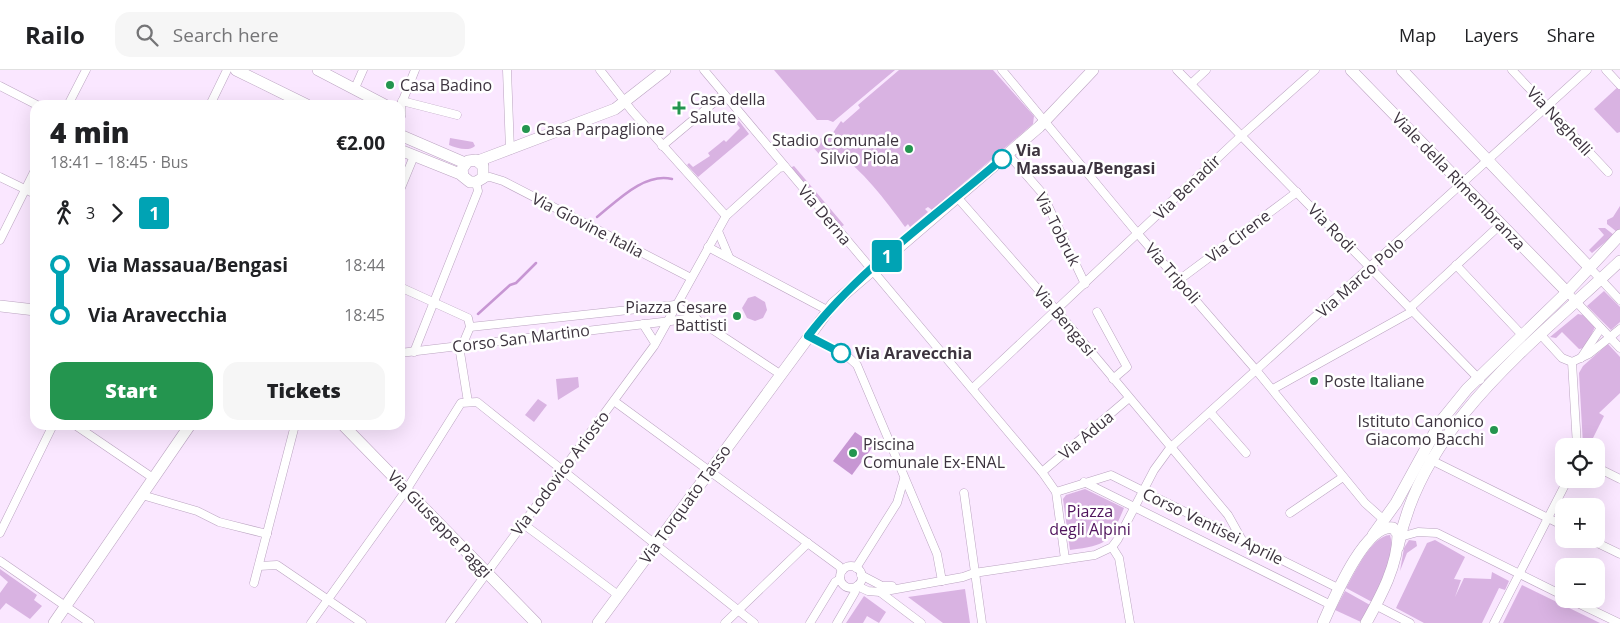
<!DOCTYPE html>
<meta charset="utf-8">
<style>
:root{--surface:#fff;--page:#f6f6f6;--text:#202124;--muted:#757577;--line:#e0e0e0;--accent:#24954f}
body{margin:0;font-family:"Open Sans",sans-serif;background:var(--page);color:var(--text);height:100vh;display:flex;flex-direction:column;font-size:19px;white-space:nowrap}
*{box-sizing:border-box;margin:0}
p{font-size:16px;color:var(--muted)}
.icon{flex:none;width:28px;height:28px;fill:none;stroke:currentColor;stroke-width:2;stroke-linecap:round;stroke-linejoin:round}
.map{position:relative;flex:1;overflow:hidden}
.details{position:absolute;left:30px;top:30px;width:375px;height:330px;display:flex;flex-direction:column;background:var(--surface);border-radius:15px;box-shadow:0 5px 20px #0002}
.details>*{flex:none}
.badge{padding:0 10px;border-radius:4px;font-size:18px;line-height:32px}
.controls{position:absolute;left:1555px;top:368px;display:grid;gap:10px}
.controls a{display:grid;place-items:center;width:50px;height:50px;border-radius:10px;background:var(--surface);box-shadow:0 5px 20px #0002;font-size:25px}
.map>.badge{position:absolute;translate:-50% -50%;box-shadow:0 0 0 2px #fff}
.legs{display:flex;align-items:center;gap:8px;height:55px;padding:0 20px;font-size:16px}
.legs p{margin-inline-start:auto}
.overview{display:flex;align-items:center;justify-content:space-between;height:85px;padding:0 20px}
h1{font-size:28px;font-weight:800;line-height:38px}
.primary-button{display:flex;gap:10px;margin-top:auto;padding:10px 20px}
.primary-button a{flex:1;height:58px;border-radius:15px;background:var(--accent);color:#fff;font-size:20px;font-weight:800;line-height:58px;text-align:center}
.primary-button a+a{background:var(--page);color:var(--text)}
ul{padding:0 20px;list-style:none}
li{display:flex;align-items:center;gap:18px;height:50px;font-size:19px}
li i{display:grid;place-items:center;width:8px;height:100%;margin:0 6px;background:currentColor}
li i::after{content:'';width:12px;height:12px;margin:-6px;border:4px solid;border-radius:50%;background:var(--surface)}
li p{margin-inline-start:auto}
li:first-child i{background:linear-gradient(#0000 50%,currentColor 0)}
li:last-child i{background:linear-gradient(currentColor 50%,#0000 0)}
header{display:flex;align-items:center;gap:30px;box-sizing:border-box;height:70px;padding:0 25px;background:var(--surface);border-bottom:1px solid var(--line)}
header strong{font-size:24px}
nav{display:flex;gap:28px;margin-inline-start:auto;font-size:18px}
.search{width:350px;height:45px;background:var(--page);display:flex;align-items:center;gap:12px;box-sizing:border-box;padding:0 18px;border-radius:15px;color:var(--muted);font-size:19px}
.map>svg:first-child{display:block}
.green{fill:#d9b3e2}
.water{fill:#c796d3}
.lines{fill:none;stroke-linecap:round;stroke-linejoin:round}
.stream{stroke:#c796d3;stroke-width:2.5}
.street-casing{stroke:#bba4c1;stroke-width:9}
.secondary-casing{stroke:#bba4c1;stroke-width:12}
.street{stroke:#fff;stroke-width:8}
.secondary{stroke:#fff;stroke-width:11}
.line-1-casing{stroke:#fff;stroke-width:11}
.line-1{stroke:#00a3b4;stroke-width:8}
.poi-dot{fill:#24954f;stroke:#fff;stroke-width:2}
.stop-1-dot{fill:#fff;stroke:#00a3b4;stroke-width:2.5}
.labels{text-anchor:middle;stroke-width:5;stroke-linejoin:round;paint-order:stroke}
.poi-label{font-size:16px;fill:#3d343f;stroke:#fff;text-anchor:start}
.street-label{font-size:16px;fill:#3d343f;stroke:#fff}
.stop-label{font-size:16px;font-weight:bold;fill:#3d343f;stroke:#fff;text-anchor:start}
.park-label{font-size:16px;fill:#50145d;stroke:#fff}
</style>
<header>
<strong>Railo</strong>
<div class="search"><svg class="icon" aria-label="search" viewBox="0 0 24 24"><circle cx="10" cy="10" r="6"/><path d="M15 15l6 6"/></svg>Search here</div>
<nav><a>Map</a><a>Layers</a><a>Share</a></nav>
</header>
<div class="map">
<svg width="1620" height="553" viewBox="0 0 1620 553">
<rect width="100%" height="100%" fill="#fae7ff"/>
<g class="green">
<path d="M774,0H895L833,52L828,50H817Z"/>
<path d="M899,0H993L1034,46L1033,54L932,140L928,137L925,139L928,142L910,157L908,154L905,157C893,140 862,99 845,90C837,86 828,85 819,84L811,75L818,69L830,67L841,51L843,53L860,38L858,35Z"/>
<path d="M1620,15V62L1617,63L1594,39Z"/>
<path d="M739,51L749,64L698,107L687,95L689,93L693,97L710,86L708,83L724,70L726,72L740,58L736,53Z"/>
<path d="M450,68L473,72L475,76C468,82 457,78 449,75Z"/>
<path d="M794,96L844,155L841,157L790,98Z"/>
<path d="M1620,136V159L1617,162L1607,154V150L1613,147Z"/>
<path d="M1598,158H1605L1614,165L1592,183L1589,180L1604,165Z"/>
<path d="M1604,221L1620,237V252L1611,260L1587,236Z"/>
<path d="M755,226L765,232L767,240L763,248L755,251L747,248L742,238L748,228Z"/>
<path d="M1578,244L1583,245L1595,257L1585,278L1579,279L1562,262L1556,268L1550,267Z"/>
<path d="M1608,274L1620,287V323L1599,343L1604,346L1592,370L1589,369L1583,375L1579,303L1583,296Z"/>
<path d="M578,307L579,317L558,330L556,309Z"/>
<path d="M538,329L547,335L534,352L525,345Z"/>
<path d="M1085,419L1124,438C1109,473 1108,475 1070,480L1063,429L1066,425Z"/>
<path d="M1390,465C1397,487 1381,513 1372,532L1346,518C1355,503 1371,466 1390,465Z"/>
<path d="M1409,470L1416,471L1417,476L1407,483L1400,501L1404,478Z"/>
<path d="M1435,470L1465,487L1454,509L1461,510L1455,527L1464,508L1491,509L1492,502L1509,511L1505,520L1499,518L1482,553H1424L1396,538L1427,473Z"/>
<path d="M0,499L37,525L34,530L42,536L30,549L6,533L0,540V523L8,512L0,505Z"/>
<path d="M1522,515L1600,553H1503Z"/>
<path d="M965,519L970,553H943L908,527Z"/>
<path d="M1345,521L1370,535L1361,552L1335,540Z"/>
<path d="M864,526L886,542L879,553L867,546L863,553H846Z"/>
</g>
<path class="water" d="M855,362L874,375L852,405L833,391Z"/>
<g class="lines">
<g class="stream">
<path d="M597,147C616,132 644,102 672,109"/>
<path d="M478,244L510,215L516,213L536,193"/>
</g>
<g class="street-casing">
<g id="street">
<path d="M507,0L510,80"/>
<path d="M600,0L632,41L726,146"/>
<path d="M704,0L1042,402L1056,422L1065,489"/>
<path d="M1002,0L1138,164L1256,300L1365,433L1384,450"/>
<path d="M1177,0L1480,310"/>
<path d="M1512,0L1608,102"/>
<path d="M1606,0L1620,15"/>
<path d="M1191,14L1206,0"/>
<path d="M0,16L37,35"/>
<path d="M355,18L363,0"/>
<path d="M402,31L457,45"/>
<path d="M68,35L86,0"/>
<path d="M210,35L227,0"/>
<path d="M401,35L415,0"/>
<path d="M662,76L724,24"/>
<path d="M1008,84L1042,123L1085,214"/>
<path d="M0,107L35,124"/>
<path d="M483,108L490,107L503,111L691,208"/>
<path d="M400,120L414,86"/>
<path d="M957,127L1057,241L1228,445L1242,470"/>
<path d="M718,161L729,187"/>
<path d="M0,170L35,100"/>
<path d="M708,177L827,240"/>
<path d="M1456,195L1522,265"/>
<path d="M1590,198L1620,230"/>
<path d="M1179,210L1297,122"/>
<path d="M400,217L468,248L470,257L462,276"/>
<path d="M1567,222L1620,278"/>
<path d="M675,235L780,304"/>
<path d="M1410,238L1500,155"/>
<path d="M1097,242L1127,297L1113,309"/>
<path d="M643,254L655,273"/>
<path d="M470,257L675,235"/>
<path d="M1541,265L1562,288L1572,292"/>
<path d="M808,266L847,286L857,295L937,484L942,511"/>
<path d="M459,276L468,332"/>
<path d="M414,282L478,121L476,112"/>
<path d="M400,283L696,248"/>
<path d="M1581,288L1601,258"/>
<path d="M1572,292L1577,376"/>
<path d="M1572,292L1589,284L1620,259"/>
<path d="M973,318L1241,66L1315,0"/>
<path d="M1273,319L1413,241"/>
<path d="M614,331L839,496L842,501"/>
<path d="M1210,342L1246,383"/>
<path d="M75,355L153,408"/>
<path d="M1429,389L1564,456"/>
<path d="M1596,397L1620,409"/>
<path d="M1042,402L1129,328"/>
<path d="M1084,412L1331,535"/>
<path d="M1056,422L1111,405L1340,519"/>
<path d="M964,423L982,553"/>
<path d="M142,425L197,441L219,452L267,464"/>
<path d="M1290,443L1343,407"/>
<path d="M522,453L618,525"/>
<path d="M0,463L53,355"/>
<path d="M1400,467L1418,462L1437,463L1564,526"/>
<path d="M1589,469L1620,484"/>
<path d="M1112,477L1119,488L1130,553"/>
<path d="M0,491L90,553"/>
<path d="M259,496L277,495L362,553"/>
<circle cx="851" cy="507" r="11"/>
<path d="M856,498L897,433L904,409"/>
<path d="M861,505L882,516H892"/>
<path d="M254,513L295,355"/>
<path d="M857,516L868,521L880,522L963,507L974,503L1095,485L1112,477L1118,469L1154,400L1170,378L1587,0"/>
<path d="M880,522L921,553"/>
<path d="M1569,529L1619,553"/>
<path d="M1375,535L1410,553"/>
<path d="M311,553L407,419L461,333L477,332L754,553"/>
<path d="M450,553L654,276L726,146L779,98L785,97"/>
<path d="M725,553L808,473"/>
<path d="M810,553L835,512L840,509"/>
<path d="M837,553L855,522L854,518"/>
<path d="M1494,553L1568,409"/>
</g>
</g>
<g class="secondary-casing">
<g id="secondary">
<path d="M236,0L307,35"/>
<path d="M318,0L385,35"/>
<path d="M1351,0L1567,222"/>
<path d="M1402,0L1590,198"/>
<path d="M400,39V45"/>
<path d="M400,65L465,93"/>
<path d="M400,80L460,104L470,112H476L483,108V96L476,90L468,91L462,99L463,106"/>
<path d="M478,91L615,39L665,0"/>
<path d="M0,236L35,240"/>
<path d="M343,355L536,553"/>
<path d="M1373,465L1396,433L1441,351L1467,319L1567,222L1620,165"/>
<path d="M1398,477C1422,353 1534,273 1620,191"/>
<path d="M54,553L190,355"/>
<path d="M598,553L833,234L1039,57L1093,0"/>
<path d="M1323,553C1333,531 1365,453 1393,458L1398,464C1398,495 1381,526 1366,553"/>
</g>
</g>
<use href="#street" class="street"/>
<use href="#secondary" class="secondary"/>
</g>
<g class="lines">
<g class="line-1-casing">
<path id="line-1" d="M841,283L808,266C859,199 938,144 1002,89"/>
</g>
<use href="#line-1" class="line-1"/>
</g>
<g class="poi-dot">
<circle cx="390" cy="15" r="5"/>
<path d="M676.5 30.5h5v5h5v5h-5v5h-5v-5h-5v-5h5z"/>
<circle cx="526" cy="59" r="5"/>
<circle cx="909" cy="79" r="5"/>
<circle cx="737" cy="246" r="5"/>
<circle cx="1314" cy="311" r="5"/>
<circle cx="1494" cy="360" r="5"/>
<circle cx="853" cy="383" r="5"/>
</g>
<g class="stop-1-dot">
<circle cx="1002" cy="89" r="9"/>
<circle cx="841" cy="283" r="9"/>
</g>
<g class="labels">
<g class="poi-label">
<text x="400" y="21">Casa Badino</text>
<text x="690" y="35">Casa della<tspan x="690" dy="18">Salute</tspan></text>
<text x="536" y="65">Casa Parpaglione</text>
<text x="899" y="76" text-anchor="end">Stadio Comunale<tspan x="899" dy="18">Silvio Piola</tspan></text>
<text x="727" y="243" text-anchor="end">Piazza Cesare<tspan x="727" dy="18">Battisti</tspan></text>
<text x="1324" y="317">Poste Italiane</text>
<text x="1484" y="357" text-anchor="end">Istituto Canonico<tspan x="1484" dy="18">Giacomo Bacchi</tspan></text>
<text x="863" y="380">Piscina<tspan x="863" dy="18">Comunale Ex-ENAL</tspan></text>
</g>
<g class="street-label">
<text transform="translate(1560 51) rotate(47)" y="6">Via Neghelli</text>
<text transform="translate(1459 111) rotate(46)" y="6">Viale della Rimembranza</text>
<text transform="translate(1187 117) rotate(-44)" y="6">Via Benadir</text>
<text transform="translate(825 145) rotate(50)" y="6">Via Derna</text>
<text transform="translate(588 155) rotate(27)" y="6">Via Giovine Italia</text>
<text transform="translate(1332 158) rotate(46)" y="6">Via Rodi</text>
<text transform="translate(1058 159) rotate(63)" y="6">Via Tobruk</text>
<text transform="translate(1238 166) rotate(-37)" y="6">Via Cirene</text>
<text transform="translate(1173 203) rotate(49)" y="6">Via Tripoli</text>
<text transform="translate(1360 207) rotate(-42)" y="6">Via Marco Polo</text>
<text transform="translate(1065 251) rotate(50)" y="6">Via Bengasi</text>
<text transform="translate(521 268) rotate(-7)" y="6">Corso San Martino</text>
<text transform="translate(1086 365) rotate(-40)" y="6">Via Adua</text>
<text transform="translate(560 403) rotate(-53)" y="6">Via Lodovico Ariosto</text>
<text transform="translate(685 434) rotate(-54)" y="6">Via Torquato Tasso</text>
<text transform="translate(440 454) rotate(46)" y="6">Via Giuseppe Paggi</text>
<text transform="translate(1213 456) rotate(26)" y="6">Corso Ventisei Aprile</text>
</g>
<g class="stop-label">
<text x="1016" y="86">Via<tspan x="1016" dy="18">Massaua/Bengasi</tspan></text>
<text x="855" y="289">Via Aravecchia</text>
</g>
<g class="park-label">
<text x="1090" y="447">Piazza<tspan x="1090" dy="18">degli Alpini</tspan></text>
</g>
</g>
</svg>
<div class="controls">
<a><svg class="icon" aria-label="locate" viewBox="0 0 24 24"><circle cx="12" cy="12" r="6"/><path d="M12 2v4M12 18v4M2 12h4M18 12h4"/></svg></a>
<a>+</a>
<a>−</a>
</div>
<b class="badge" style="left:887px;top:186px;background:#00a3b4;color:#fff">1</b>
<section class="details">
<div class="overview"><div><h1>4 min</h1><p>18:41 – 18:45 · Bus</p></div><b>€2.00</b></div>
<div class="legs"><svg class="icon" aria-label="walk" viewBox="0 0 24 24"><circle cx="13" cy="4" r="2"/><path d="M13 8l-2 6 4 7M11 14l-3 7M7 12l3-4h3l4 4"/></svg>3<svg class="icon" aria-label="forward" viewBox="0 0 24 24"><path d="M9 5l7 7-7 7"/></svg><b class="badge" style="background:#00a3b4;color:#fff">1</b></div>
<ul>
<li><i style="color:#00a3b4"></i><b>Via Massaua/Bengasi</b><p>18:44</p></li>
<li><i style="color:#00a3b4"></i><b>Via Aravecchia</b><p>18:45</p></li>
</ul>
<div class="primary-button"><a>Start</a><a>Tickets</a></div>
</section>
</div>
